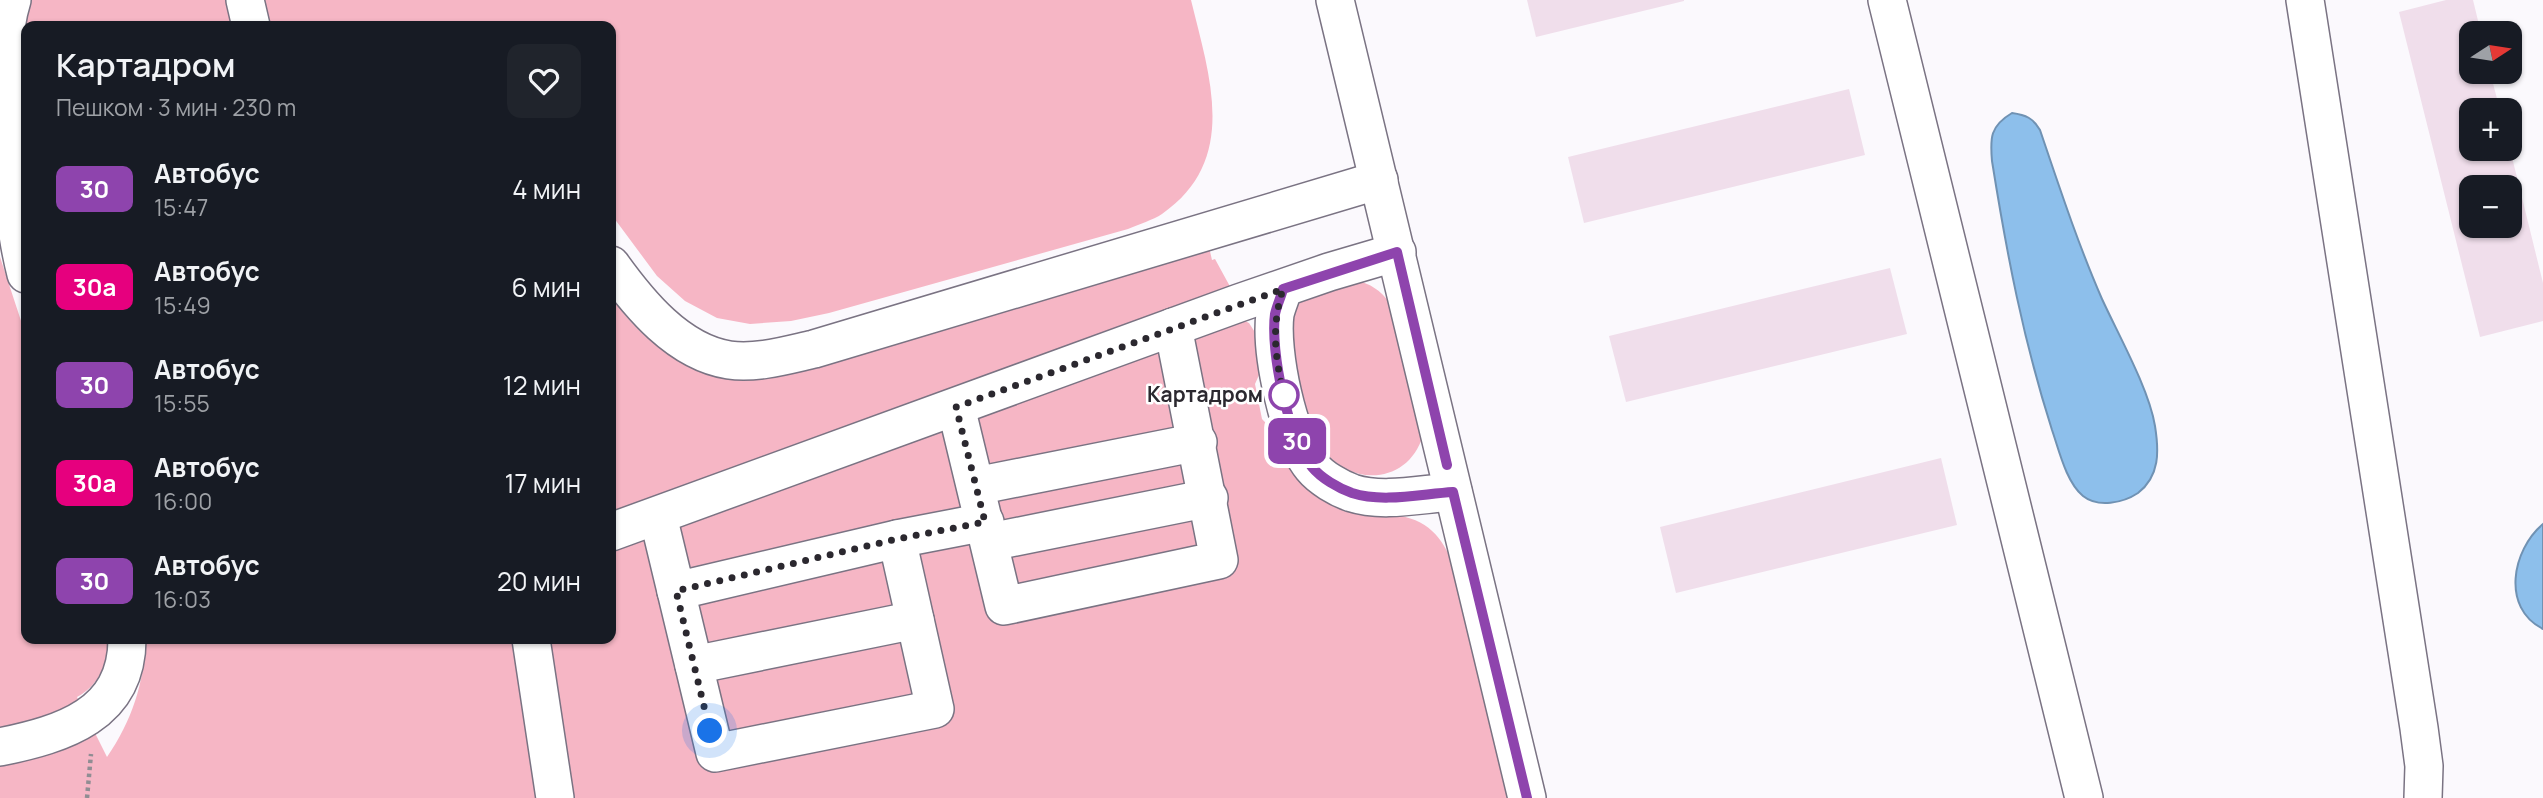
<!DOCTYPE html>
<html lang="ru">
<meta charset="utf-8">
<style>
:root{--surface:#171b24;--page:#20242c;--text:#f1f3f6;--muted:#9ea1a6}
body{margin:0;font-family:Manrope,sans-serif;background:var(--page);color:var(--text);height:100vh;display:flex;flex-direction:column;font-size:26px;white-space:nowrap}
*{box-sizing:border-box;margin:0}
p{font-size:23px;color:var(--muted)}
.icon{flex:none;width:38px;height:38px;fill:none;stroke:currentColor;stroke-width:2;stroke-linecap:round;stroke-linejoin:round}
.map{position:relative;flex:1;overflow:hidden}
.sheet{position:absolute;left:21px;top:21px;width:595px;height:623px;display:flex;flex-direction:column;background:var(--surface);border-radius:14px;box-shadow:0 2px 5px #0004}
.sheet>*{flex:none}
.badge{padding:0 14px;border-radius:10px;font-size:24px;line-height:46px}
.needle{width:46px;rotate:78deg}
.controls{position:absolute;left:2459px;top:21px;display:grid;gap:14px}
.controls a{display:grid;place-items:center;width:63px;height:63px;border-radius:14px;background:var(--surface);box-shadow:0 2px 5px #0004;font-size:35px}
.you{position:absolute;width:35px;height:35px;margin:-18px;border:5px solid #fff;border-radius:50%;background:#1a73e8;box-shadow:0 0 0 10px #1a73e833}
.map>.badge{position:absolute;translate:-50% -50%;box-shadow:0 0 0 4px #fff}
.round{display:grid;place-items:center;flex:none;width:74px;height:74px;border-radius:14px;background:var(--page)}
.summary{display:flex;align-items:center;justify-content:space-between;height:119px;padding:0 35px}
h1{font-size:33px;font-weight:600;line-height:52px}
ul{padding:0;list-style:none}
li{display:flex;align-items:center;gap:21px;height:98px;padding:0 35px}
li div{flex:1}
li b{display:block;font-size:26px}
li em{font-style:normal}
li .badge{min-width:77px;font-weight:700;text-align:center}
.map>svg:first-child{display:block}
.green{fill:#f6b6c5}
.water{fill:#8dbfeb;stroke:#7092b3;stroke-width:2}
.building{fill:#f0deeb;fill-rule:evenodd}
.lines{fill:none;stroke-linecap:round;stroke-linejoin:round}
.minor-casing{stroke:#7a7383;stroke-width:40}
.path{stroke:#908d93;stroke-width:4.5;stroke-dasharray:3.5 3.5;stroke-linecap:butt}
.minor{stroke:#fff;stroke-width:37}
.line-casing{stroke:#fff;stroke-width:16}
.line{stroke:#8e44ad;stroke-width:10}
.walk{stroke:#2b282f;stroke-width:7;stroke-dasharray:0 12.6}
.stop-dot{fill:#fff;stroke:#8e44ad;stroke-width:3.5}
.labels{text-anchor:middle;stroke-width:5;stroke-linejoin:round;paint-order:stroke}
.stop-label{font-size:21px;font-weight:bold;fill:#2b282f;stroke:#fff;text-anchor:end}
</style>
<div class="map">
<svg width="2543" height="798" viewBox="0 0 2543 798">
<rect width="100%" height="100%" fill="#fbf9fd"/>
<g class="green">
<path d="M26,0H227L233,26H26V194L17,106Z"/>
<path d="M259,0H1191C1209,75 1240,160 1162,214C1153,220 1139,224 1128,229L829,313L791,321L750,324L717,318L685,301L657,276L611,214V26H267Z"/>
<path d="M1209,247L1212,260L1215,259L1239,303L1243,320L1249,323L1258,337L1263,366L1255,384L1262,419L1280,438L1392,514C1429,520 1441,535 1455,568L1512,798H0V257L26,336V639H111C107,663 100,685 77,697L107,757C132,721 144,683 146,639H611V296C637,335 669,360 714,375Z"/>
<path d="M1355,280C1371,284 1380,290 1390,303L1423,435C1409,484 1351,488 1323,449C1311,433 1292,363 1290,342C1288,330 1292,310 1301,302C1310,292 1342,285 1355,280Z"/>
</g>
<g class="water">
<path d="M2012,113C2026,115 2033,118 2040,130C2059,186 2078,244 2102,299C2118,334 2149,389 2155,426C2159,451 2160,476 2138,493C2123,503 2098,508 2083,496C2066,482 2059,450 2052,430C2023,339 2007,255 1992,161C1990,138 1990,126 2012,113Z"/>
<path d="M2543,524V629C2501,608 2512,550 2543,524Z"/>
</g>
<g class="building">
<path d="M1527,0H1684V1L1536,37Z"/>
<path d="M2446,0H2473L2481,33H2471V72H2490L2500,110H2471V149H2510L2543,283V321L2480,337L2399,12ZM2471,187H2510V226H2471Z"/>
<path d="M1849,89L1865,155L1584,223L1568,157Z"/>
<path d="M1890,268L1907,334L1626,402L1609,336Z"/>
<path d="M1941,458L1957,525L1676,593L1660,527Z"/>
</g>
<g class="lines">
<g class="minor-casing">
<g id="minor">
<path d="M12,0C0,38 5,79 8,118C11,171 13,223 26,274"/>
<path d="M245,0L251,26"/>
<path d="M1335,0L1527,798"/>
<path d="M1887,0L2084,798"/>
<path d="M2305,0L2419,728L2424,766L2423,798"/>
<path d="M611,265C639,304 678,352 729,360C757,364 787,355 814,349L1379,180"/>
<path d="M1283,289C1281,297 1277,305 1275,314C1270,351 1288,438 1312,467C1321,478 1338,488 1352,493C1383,503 1421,494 1453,492"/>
<path d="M956,407L1004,606L1219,560L1173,327"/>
<path d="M976,486L1198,442"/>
<path d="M658,516L676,591L897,539L985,522"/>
<path d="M611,532L1239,303L1329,272L1397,252"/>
<path d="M990,542L1209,498"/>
<path d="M676,591L715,753L935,709L897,539"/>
<path d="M531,639L555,798"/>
<path d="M694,665L915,620"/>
<path d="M0,747C63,734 127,715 127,639"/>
</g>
</g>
<path class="path" d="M87,798L91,754"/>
<use href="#minor" class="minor"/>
</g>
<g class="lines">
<g class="line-casing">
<path id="line" d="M1447,465L1397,252L1283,289C1281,297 1277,305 1275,314C1270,351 1288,438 1312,467C1321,478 1338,488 1352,493C1383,503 1421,494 1453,492L1527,798"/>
</g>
<use href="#line" class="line"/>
<path class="walk" d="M710,731L676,591L897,539L985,522L956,407L1283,289C1271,327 1275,357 1284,395"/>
</g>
<circle class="stop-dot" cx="1284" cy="395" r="14"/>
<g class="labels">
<g class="stop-label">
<text x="1263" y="402">Картадром</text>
</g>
</g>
</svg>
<div class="controls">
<a><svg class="needle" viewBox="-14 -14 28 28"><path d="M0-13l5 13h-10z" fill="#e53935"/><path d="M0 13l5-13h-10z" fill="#9ea1a6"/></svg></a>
<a>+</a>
<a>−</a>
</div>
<div class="you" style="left:710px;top:731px"></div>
<b class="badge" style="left:1297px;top:441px;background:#8e44ad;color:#fff">30</b>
<section class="sheet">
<div class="summary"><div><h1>Картадром</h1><p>Пешком · 3 мин · 230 m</p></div><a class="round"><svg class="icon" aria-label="heart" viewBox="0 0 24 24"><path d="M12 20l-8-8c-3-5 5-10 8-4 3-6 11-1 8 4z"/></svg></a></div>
<ul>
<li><span class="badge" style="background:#8e44ad;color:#fff">30</span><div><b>Автобус</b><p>15:47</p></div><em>4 мин</em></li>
<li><span class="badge" style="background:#e6007e;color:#fff">30а</span><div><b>Автобус</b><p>15:49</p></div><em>6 мин</em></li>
<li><span class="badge" style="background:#8e44ad;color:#fff">30</span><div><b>Автобус</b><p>15:55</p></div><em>12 мин</em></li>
<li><span class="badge" style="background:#e6007e;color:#fff">30а</span><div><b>Автобус</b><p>16:00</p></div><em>17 мин</em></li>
<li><span class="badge" style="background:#8e44ad;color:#fff">30</span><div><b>Автобус</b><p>16:03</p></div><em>20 мин</em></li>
</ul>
</section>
</div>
